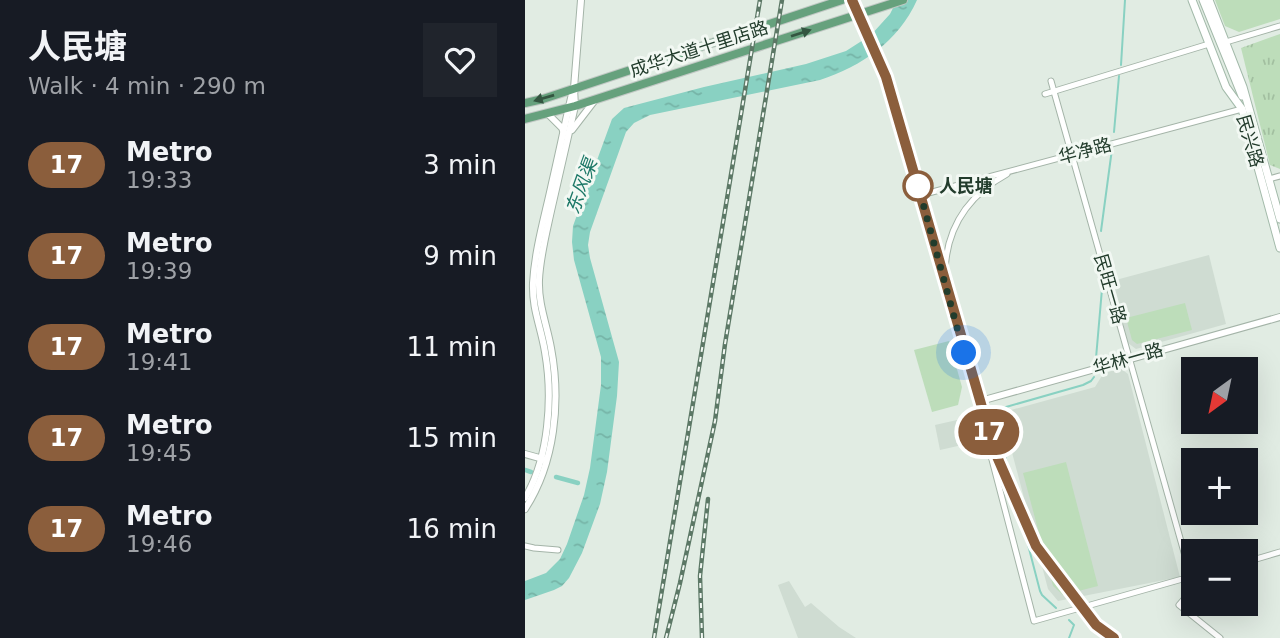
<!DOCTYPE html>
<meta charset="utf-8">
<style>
:root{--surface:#171b24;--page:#20242c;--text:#f1f3f6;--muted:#9ea1a6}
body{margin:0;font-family:"DejaVu Sans","Noto Sans SC",sans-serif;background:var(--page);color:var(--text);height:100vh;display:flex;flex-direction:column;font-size:26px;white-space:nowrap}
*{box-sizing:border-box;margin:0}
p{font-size:23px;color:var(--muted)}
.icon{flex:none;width:38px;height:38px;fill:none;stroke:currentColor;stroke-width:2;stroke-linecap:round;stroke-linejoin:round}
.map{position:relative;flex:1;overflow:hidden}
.sheet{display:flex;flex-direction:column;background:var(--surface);width:525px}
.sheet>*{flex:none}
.badge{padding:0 14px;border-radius:23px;font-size:24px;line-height:46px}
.needle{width:46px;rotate:213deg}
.tools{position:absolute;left:656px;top:357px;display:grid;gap:14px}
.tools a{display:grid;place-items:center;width:77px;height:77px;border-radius:0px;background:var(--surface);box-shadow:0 7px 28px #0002;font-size:35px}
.you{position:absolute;width:35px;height:35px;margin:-18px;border:5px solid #fff;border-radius:50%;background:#1a73e8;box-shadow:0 0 0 10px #1a73e833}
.map>.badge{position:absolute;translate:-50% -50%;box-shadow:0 0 0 4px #fff}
.round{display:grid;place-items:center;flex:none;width:74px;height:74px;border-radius:0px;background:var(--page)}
.head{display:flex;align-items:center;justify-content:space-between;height:119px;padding:0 28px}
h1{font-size:33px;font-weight:700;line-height:52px}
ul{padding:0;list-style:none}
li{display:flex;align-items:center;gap:21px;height:91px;padding:0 28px}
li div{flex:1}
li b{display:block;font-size:26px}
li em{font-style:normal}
li .badge{min-width:77px;font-weight:700;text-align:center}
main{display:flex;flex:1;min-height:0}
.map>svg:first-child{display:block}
.built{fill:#cfdcd2}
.grass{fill:url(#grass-tufts)}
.park{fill:#bdddba}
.water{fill:url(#water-ripples)}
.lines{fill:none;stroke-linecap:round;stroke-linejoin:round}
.stream{stroke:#89d1c2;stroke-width:2}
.canal{stroke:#89d1c2;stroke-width:4.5}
.minor-casing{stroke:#a4b4a8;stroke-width:7}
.tertiary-casing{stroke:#a4b4a8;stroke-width:8}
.secondary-casing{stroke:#a3baaa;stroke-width:9}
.primary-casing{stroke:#c1c8c4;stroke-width:10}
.minor{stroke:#fff;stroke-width:5}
.tertiary{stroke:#fff;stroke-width:6}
.secondary{stroke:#fff;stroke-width:7}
.primary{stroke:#66a17d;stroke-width:8}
.rail-casing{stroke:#5c7866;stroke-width:4.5}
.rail{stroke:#f2f8f3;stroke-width:2;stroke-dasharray:5;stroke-linecap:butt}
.oneway{fill:#335540}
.line-casing{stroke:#fff;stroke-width:16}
.line{stroke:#8b5e3c;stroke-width:10}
.walk{stroke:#223c2c;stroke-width:7;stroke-dasharray:0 12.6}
.stop-dot{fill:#fff;stroke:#8b5e3c;stroke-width:3.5}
.labels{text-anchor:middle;stroke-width:6;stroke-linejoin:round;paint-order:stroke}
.street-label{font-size:18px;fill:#223c2c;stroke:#f2f8f3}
.stop-label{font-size:18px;font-weight:bold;fill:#223c2c;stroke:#f2f8f3;text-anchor:start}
.water-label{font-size:19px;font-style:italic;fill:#1c7867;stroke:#f2f8f3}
</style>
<main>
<section class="sheet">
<div class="head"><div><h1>人民塘</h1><p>Walk · 4 min · 290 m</p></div><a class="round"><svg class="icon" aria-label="heart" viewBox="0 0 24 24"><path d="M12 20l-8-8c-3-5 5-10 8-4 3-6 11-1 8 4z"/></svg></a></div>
<ul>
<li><span class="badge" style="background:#8b5e3c;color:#fff">17</span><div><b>Metro</b><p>19:33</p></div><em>3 min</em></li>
<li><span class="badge" style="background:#8b5e3c;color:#fff">17</span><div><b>Metro</b><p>19:39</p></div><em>9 min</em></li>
<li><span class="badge" style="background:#8b5e3c;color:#fff">17</span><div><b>Metro</b><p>19:41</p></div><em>11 min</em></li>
<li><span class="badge" style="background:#8b5e3c;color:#fff">17</span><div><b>Metro</b><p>19:45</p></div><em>15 min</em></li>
<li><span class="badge" style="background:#8b5e3c;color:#fff">17</span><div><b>Metro</b><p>19:46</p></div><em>16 min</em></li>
</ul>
</section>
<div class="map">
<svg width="755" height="638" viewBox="0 0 755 638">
<defs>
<pattern id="grass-tufts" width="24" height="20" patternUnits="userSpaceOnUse" patternTransform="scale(1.75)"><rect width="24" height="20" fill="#bdddba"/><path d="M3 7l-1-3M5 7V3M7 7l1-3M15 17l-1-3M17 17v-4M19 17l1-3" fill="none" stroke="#a2bfa0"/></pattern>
<pattern id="water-ripples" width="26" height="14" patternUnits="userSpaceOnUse" patternTransform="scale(1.75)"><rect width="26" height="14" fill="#89d1c2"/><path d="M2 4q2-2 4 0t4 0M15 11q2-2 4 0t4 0" fill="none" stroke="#76b4a7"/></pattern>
</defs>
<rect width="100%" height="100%" fill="#e1ece3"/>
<g class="built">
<path d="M684,255L701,324L611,349L603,343L587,281Z"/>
<path d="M595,368L603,374L655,577L533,601L523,589L479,422L486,410L570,387L578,374Z"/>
<path d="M432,420L443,426L446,443L415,450L410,425Z"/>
<path d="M264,581L280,607L286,603L314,627L331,638H273L253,585Z"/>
</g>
<path class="grass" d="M755,34V169L745,165L716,48Z"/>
<g class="park">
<path d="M690,0H755V19L714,32L700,26Z"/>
<path d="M660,303L667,330L612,344L607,340L601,318Z"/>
<path d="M424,341L437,387L433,405L407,412L389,350Z"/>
<path d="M541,462L573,586L538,595L528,586L498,473Z"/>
</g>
<path class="water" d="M372,0H392C373,42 337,66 295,80L125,115L109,123L101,132L65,232L63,245L65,258L94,362L92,396L82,472L75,504L57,553L44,578L37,586L29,590L0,600V581L21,573L35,559L42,544L59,495L65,468L76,385V357L49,260L47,242L48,226L87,119L99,108L179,87L281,64L321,51L346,35L365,14Z"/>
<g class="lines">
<g class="stream">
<path d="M596,65L600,0"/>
<path d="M589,132L594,76"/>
<path d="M576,231L587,149"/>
<path d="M571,358L577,289"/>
<path d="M531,608L517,595L515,591L471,421C472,414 474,411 481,407L558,385L566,381L569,377"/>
<path d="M544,638L549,625L544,620"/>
</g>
<g class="canal">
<path d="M0,470L6,472"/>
<path d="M31,477L53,483"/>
</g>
<g class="minor-casing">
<g id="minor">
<path d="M701,42L755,26"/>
<path d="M526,81L666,577L667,590L654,605L695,638"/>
<path d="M520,94L684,44"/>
<path d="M391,178L420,279L509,621L668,576"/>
<path d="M744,179L755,176"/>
<path d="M396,195L717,109"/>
<path d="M420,273C421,228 442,196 482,174"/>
<path d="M0,546L9,548L33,550"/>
<path d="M721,562L755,552"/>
</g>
</g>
<g class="tertiary-casing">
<g id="tertiary">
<path d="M23,114L37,128L39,133"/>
<path d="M47,130L70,100"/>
<path d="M452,402L755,317"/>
<path d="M0,454L18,459"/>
<path d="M0,498C24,458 28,397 20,352C16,327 7,309 8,283C10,249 20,216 27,183C34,153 40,123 47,94"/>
<path d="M0,509C30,463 36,401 26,348C22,325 13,304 14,280C15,257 21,234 26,211C34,176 42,141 50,106L49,88L56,0"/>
</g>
</g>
<g class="secondary-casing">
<g id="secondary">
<path d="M667,0L701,87L717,109L755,248"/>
<path d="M678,0L717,96"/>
<path d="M684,0L718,87L755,219"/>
</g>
</g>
<g class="primary-casing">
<g id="primary">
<path d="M0,103L18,99L317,0"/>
<path d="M0,119L50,106L378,0"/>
</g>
</g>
<use href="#minor" class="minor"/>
<use href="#tertiary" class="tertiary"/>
<use href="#secondary" class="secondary"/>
<use href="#primary" class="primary"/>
<g class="rail-casing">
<g id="rail">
<path d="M129,638L235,0"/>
<path d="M141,638L155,583L190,421L200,344L257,0"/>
<path d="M177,638L175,576L183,499"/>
</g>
</g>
<use href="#rail" class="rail"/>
</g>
<defs><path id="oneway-solid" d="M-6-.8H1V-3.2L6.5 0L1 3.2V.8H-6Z" transform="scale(1.75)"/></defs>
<g class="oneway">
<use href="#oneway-solid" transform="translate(276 33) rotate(-18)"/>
<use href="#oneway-solid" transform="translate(19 98) rotate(164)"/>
</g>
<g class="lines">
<g class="line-casing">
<path id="line" d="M327,0L361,77L470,452L511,546L571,625L589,638"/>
</g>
<use href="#line" class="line"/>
<path class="walk" d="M393,186L391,178L439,353"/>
</g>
<circle class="stop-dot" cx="393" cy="186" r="14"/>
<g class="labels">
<g class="street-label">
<text transform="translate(174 49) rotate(-18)" y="6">成华大道十里店路</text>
<text transform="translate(725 141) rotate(74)" y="6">民兴路</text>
<text transform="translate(560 151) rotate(-15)" y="6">华净路</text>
<text transform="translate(585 289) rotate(74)" y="6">民旺一路</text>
<text transform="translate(603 359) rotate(-16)" y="6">华林一路</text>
</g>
<g class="stop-label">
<text x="414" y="192">人民塘</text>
</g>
<g class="water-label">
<text transform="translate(56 186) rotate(-70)" y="7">东风渠</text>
</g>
</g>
</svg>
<div class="tools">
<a><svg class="needle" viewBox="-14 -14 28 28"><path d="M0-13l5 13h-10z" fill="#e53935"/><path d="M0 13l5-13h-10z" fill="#9ea1a6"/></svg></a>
<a>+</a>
<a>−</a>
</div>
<div class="you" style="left:439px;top:353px"></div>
<b class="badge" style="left:464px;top:432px;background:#8b5e3c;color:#fff">17</b>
</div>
</main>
